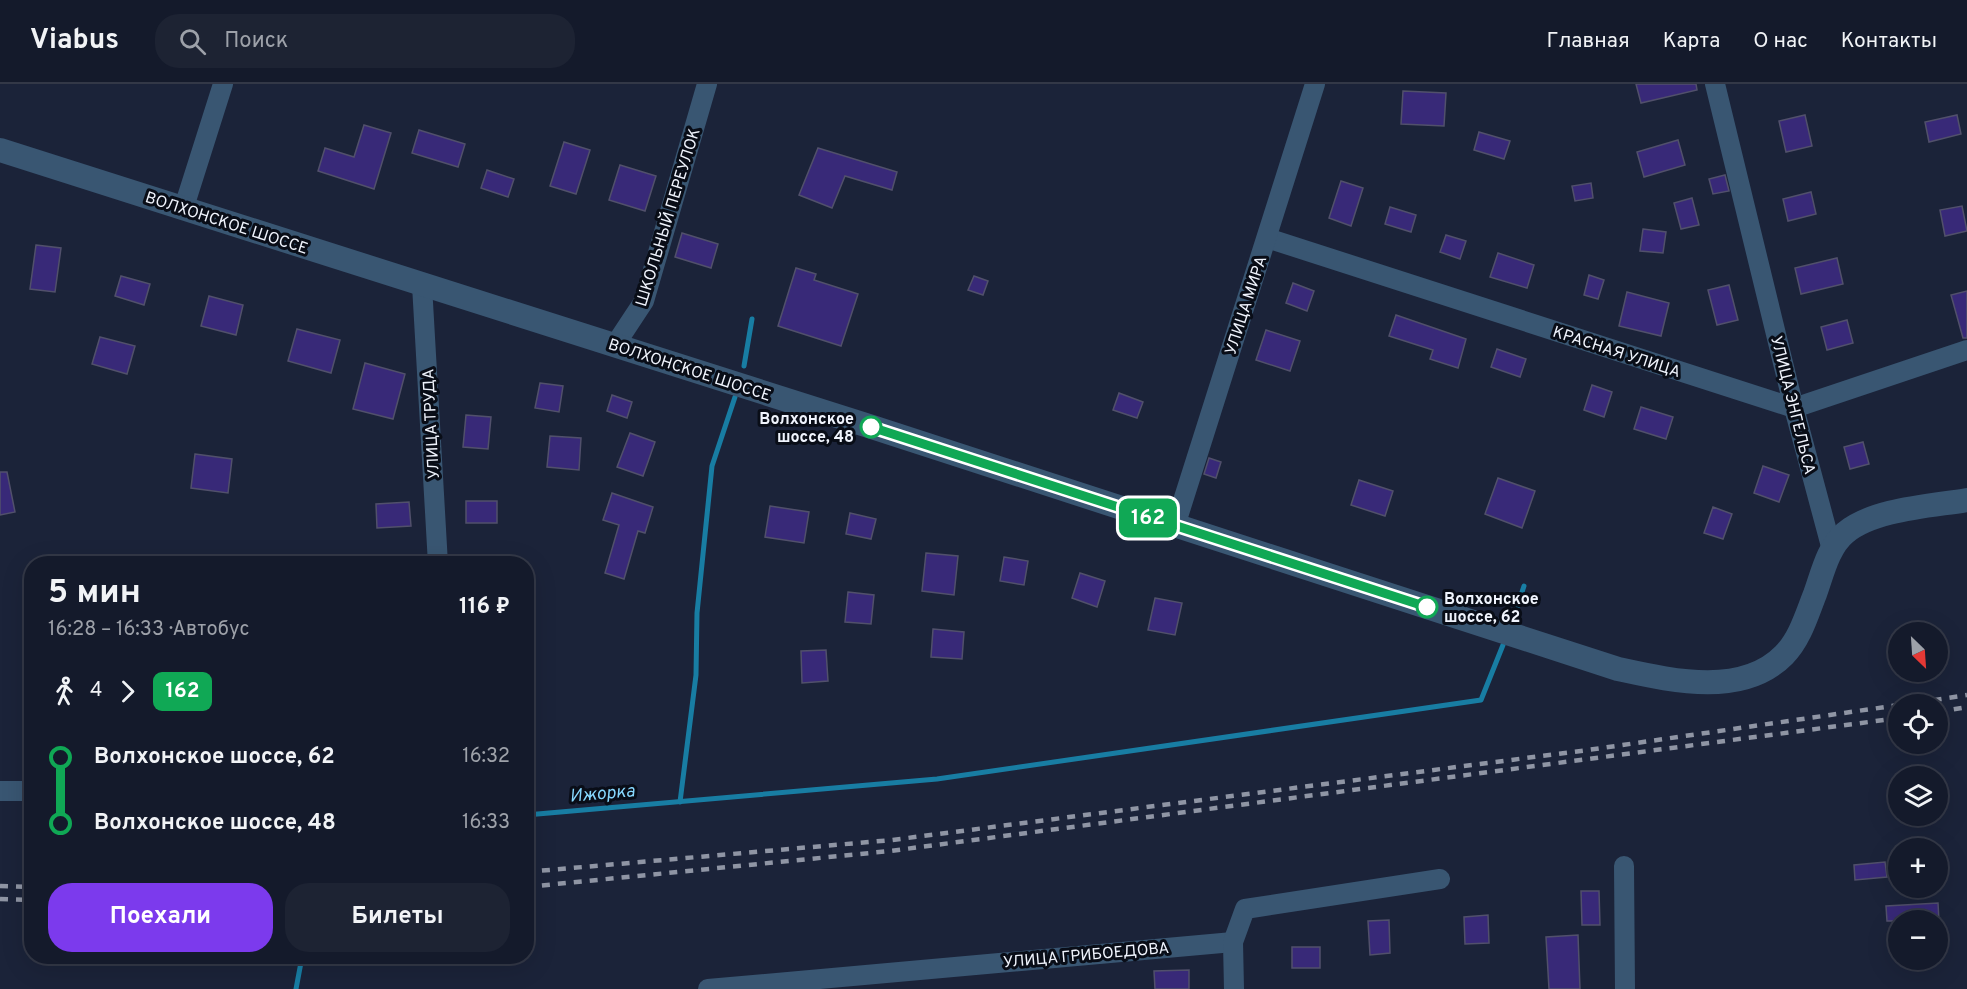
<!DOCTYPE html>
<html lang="ru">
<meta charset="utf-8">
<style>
:root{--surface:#141a2b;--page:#1d2333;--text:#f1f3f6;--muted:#9da1a9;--line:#333847;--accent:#7c3aed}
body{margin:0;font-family:Overpass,sans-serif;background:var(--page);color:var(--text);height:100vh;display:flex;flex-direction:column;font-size:22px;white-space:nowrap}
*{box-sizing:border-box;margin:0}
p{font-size:20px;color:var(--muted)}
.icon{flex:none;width:33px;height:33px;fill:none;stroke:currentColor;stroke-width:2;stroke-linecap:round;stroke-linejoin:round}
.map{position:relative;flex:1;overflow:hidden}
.panel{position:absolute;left:24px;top:472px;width:510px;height:408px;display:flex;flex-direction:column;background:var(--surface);border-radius:24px;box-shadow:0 6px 24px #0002,0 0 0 2px var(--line)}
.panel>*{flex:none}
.badge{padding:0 12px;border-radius:9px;font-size:21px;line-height:39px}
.needle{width:39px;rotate:155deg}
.fabs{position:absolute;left:1888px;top:538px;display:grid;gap:12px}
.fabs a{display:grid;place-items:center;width:60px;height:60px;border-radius:50%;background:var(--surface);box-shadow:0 6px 24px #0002,0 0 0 2px var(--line);font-size:30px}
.map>.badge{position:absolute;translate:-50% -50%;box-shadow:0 0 0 3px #fff}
.legs{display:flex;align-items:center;gap:9px;height:66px;padding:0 24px;font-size:20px}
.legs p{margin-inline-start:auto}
.summary{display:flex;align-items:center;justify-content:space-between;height:102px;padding:0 24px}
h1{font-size:33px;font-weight:700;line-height:45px}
.button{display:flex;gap:12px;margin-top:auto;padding:12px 24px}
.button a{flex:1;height:69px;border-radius:24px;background:var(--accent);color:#fff;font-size:24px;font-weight:700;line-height:69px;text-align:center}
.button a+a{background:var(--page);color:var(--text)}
ul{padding:0 24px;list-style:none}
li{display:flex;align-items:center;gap:21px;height:66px;font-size:22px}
li i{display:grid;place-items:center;width:9px;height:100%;margin:0 8px;background:currentColor}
li i::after{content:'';width:15px;height:15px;margin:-8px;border:4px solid;border-radius:50%;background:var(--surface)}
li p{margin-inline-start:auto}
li:first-child i{background:linear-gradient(#0000 50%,currentColor 0)}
li:last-child i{background:linear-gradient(currentColor 50%,#0000 0)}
header{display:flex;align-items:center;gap:36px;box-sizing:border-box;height:84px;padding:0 30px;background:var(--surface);border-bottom:2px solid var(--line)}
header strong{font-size:28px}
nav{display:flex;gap:33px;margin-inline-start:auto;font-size:21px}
.search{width:420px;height:54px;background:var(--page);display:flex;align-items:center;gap:15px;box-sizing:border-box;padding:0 21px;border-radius:24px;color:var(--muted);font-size:22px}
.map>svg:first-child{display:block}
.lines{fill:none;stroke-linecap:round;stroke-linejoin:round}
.stream{stroke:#187da3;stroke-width:5}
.building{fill:#382978;stroke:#51506b;stroke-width:1.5}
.minor{stroke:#395672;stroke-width:20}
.tertiary{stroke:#395672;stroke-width:24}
.rail{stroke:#8f95a4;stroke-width:4.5;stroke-dasharray:8 8;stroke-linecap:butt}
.line-1-casing{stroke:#fff;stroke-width:14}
.line-1{stroke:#10a855;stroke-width:9}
.stop-1-dot{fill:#fff;stroke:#10a855;stroke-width:3}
.labels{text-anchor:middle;stroke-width:6;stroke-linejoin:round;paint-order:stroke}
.street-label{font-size:16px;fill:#f0f4fd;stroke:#090d17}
.stop-label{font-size:16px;font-weight:bold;fill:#f0f4fd;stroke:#090d17;text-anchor:end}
.water-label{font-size:18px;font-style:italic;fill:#87d8fe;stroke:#090d17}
</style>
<header>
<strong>Viabus</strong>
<div class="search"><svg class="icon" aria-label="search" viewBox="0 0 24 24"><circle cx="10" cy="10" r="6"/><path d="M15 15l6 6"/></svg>Поиск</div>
<nav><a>Главная</a><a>Карта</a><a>О нас</a><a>Контакты</a></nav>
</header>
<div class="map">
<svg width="1967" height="905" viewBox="0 0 1967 905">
<rect width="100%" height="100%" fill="#1b2339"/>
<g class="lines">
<g class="stream">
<path d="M744,282L752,235"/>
<path d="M1514,532L1524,502"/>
<path d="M680,718L696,591L697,529L712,382L735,313"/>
<path d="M526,731L937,695L1481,616L1503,561"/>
<path d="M296,905L302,873"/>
</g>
</g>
<g class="building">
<path d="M1636,0H1696L1697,6L1641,19Z"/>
<path d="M1403,7L1446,9L1444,42L1401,40Z"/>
<path d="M1805,31L1812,62L1786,68L1779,37Z"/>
<path d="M1957,31L1961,50L1929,58L1925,38Z"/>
<path d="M364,41L391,49L374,105L318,87L325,64L354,73Z"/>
<path d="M419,46L465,60L458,83L412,69Z"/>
<path d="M1479,48L1510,57L1504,75L1474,66Z"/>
<path d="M1678,56L1685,81L1644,93L1637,68Z"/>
<path d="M564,58L590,66L576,110L550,102Z"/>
<path d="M818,64L897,88L892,106L845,92L832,124L799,111Z"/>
<path d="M620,81L656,92L645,127L609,116Z"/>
<path d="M487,86L514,95L508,113L481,104Z"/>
<path d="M1725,91L1729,107L1713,110L1709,95Z"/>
<path d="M1341,97L1363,104L1351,142L1329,134Z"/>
<path d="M1591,99L1593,114L1575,117L1572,102Z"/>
<path d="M1811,108L1816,130L1788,137L1783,115Z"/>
<path d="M1692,114L1699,141L1681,145L1674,119Z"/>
<path d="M1962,122L1967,147L1945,152L1940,126Z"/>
<path d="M1390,123L1416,131L1411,148L1385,140Z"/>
<path d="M1643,145L1666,148L1663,169L1640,167Z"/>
<path d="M682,149L718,160L711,184L675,173Z"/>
<path d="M1446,151L1466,157L1460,175L1440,168Z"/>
<path d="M36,161L61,164L55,208L30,205Z"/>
<path d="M1498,169L1534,181L1527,204L1490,193Z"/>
<path d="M1837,174L1843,200L1801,210L1795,184Z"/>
<path d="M796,184L816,190L814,196L858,210L841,262L778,242Z"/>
<path d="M1589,191L1604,196L1598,215L1584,211Z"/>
<path d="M121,192L150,200L144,221L115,212Z"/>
<path d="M974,192L988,197L983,211L968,206Z"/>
<path d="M1293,199L1314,207L1307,227L1286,219Z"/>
<path d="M1729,201L1738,236L1717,241L1708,206Z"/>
<path d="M1967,207V254H1963L1951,211Z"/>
<path d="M1627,208L1669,219L1661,252L1619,242Z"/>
<path d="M209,212L243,221L236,251L201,242Z"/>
<path d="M1396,231L1466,255L1458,284L1430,275L1433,266L1389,252Z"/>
<path d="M1847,236L1853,259L1827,266L1821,243Z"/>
<path d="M297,245L340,256L331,289L288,277Z"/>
<path d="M1266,246L1300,257L1290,287L1256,276Z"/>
<path d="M100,253L135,262L127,290L92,280Z"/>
<path d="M1497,265L1526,275L1520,293L1491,283Z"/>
<path d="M365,279L405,290L393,335L353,325Z"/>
<path d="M540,299L563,302L559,328L535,324Z"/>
<path d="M1592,301L1612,308L1604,333L1584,326Z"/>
<path d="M1119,309L1143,318L1137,334L1113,326Z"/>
<path d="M612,311L632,318L627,334L607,327Z"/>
<path d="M1641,323L1673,333L1666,355L1634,345Z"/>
<path d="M466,331L491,333L488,365L463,363Z"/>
<path d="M630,349L655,358L643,392L617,383Z"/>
<path d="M550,352L581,354L579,386L547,383Z"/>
<path d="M1863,358L1869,380L1850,385L1844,363Z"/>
<path d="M195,370L232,375L228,409L191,404Z"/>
<path d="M1209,374L1221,378L1216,394L1204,390Z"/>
<path d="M1763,382L1789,391L1779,418L1754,409Z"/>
<path d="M0,388H7L15,428L0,431Z"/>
<path d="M1498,394L1535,407L1522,444L1485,430Z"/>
<path d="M1359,396L1393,407L1385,432L1351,421Z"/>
<path d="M612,409L653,423L645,449L638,447L624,495L605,489L619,441L603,436Z"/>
<rect x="466" y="417" width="31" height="22"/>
<path d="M409,418L411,442L377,444L376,420Z"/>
<path d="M770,422L809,428L804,459L765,453Z"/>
<path d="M1713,423L1732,430L1723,455L1704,449Z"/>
<path d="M850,429L876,435L871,455L846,450Z"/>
<path d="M926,469L958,472L954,511L922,507Z"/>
<path d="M1004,473L1028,477L1024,501L1000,497Z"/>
<path d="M1080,489L1105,497L1097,523L1072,514Z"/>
<path d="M848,508L874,511L871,540L845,538Z"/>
<path d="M1155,514L1182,519L1175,551L1148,546Z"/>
<path d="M933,545L964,548L962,575L931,573Z"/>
<path d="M826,566L828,597L802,599L801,567Z"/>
<path d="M1885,778L1887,793L1855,796L1854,781Z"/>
<path d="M1581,807H1599L1600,841H1582Z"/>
<path d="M1938,819L1939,837H1887L1886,822Z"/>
<path d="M1488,831L1489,859L1465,860L1464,833Z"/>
<path d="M1389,836L1390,869L1370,871L1368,837Z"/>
<path d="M1578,851L1580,905H1549L1546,853Z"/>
<rect x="1292" y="863" width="28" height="21"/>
<path d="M1189,886V905H1155L1154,887Z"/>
</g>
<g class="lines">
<g class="minor">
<path d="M1715,0L1794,324L1832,466"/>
<path d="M184,123L223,0"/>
<path d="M1267,154L1794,324L1967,266"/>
<path d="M422,201L438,480"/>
<path d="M615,261L644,217L707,0"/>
<path d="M1175,442L1315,0"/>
<path d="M0,707H32"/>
<path d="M1624,782L1625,905"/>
<path d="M708,905L1233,858"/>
<path d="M1234,905L1233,858L1245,825L1440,795"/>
</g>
<path class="tertiary" d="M0,66L872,343L1618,585C1669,596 1742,614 1784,571C1800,555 1807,530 1815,510C1822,491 1828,463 1845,449C1873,425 1932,422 1967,416"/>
<g class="rail">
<path d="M1902,621L1967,611"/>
<path d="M1938,628L1967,623"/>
<path d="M526,788L892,756L1588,666L1899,621"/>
<path d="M0,802L32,803"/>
<path d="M526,803L890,767L1899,634"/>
<path d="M0,815L32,816"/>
</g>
</g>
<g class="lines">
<g class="line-1-casing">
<path id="line-1" d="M871,343L1427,523"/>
</g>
<use href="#line-1" class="line-1"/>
</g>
<g class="stop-1-dot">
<circle cx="871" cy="343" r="10"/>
<circle cx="1427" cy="523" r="10"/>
</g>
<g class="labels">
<g class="street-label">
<text transform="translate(667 133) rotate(-73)" y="6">ШКОЛЬНЫЙ ПЕРЕУЛОК</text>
<text transform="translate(227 138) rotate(18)" y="6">ВОЛХОНСКОЕ ШОССЕ</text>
<text transform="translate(1245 221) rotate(-72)" y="6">УЛИЦА МИРА</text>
<text transform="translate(1617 267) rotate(18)" y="6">КРАСНАЯ УЛИЦА</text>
<text transform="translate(690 285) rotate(18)" y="6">ВОЛХОНСКОЕ ШОССЕ</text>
<text transform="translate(1794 321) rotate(76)" y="6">УЛИЦА ЭНГЕЛЬСА</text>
<text transform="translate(430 340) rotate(-93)" y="6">УЛИЦА ТРУДА</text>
<text transform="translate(1086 870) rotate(-5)" y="6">УЛИЦА ГРИБОЕДОВА</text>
</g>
<g class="stop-label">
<text x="854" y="340">Волхонское<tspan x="854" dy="18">шоссе, 48</tspan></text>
<text x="1444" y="520" text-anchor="start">Волхонское<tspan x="1444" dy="18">шоссе, 62</tspan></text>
</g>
<g class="water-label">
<text transform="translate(602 709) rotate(-5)" y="6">Ижорка</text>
</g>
</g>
</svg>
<div class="fabs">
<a><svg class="needle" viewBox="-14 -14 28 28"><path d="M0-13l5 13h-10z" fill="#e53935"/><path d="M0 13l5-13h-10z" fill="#9da1a9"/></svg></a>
<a><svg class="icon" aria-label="locate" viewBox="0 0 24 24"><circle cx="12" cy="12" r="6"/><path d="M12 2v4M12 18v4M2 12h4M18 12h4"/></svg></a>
<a><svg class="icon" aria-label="layers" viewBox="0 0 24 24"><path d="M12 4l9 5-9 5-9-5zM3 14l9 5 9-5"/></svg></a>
<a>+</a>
<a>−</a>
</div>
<b class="badge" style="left:1148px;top:434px;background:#10a855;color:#fff">162</b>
<section class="panel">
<div class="summary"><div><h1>5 мин</h1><p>16:28 – 16:33 · Автобус</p></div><b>116 ₽</b></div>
<div class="legs"><svg class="icon" aria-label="walk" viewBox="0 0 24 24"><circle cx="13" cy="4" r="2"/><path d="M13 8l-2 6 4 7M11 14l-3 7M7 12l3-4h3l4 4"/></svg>4<svg class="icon" aria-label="forward" viewBox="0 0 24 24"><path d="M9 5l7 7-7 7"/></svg><b class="badge" style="background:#10a855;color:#fff">162</b></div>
<ul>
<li><i style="color:#10a855"></i><b>Волхонское шоссе, 62</b><p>16:32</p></li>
<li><i style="color:#10a855"></i><b>Волхонское шоссе, 48</b><p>16:33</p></li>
</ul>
<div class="button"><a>Поехали</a><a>Билеты</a></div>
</section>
</div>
